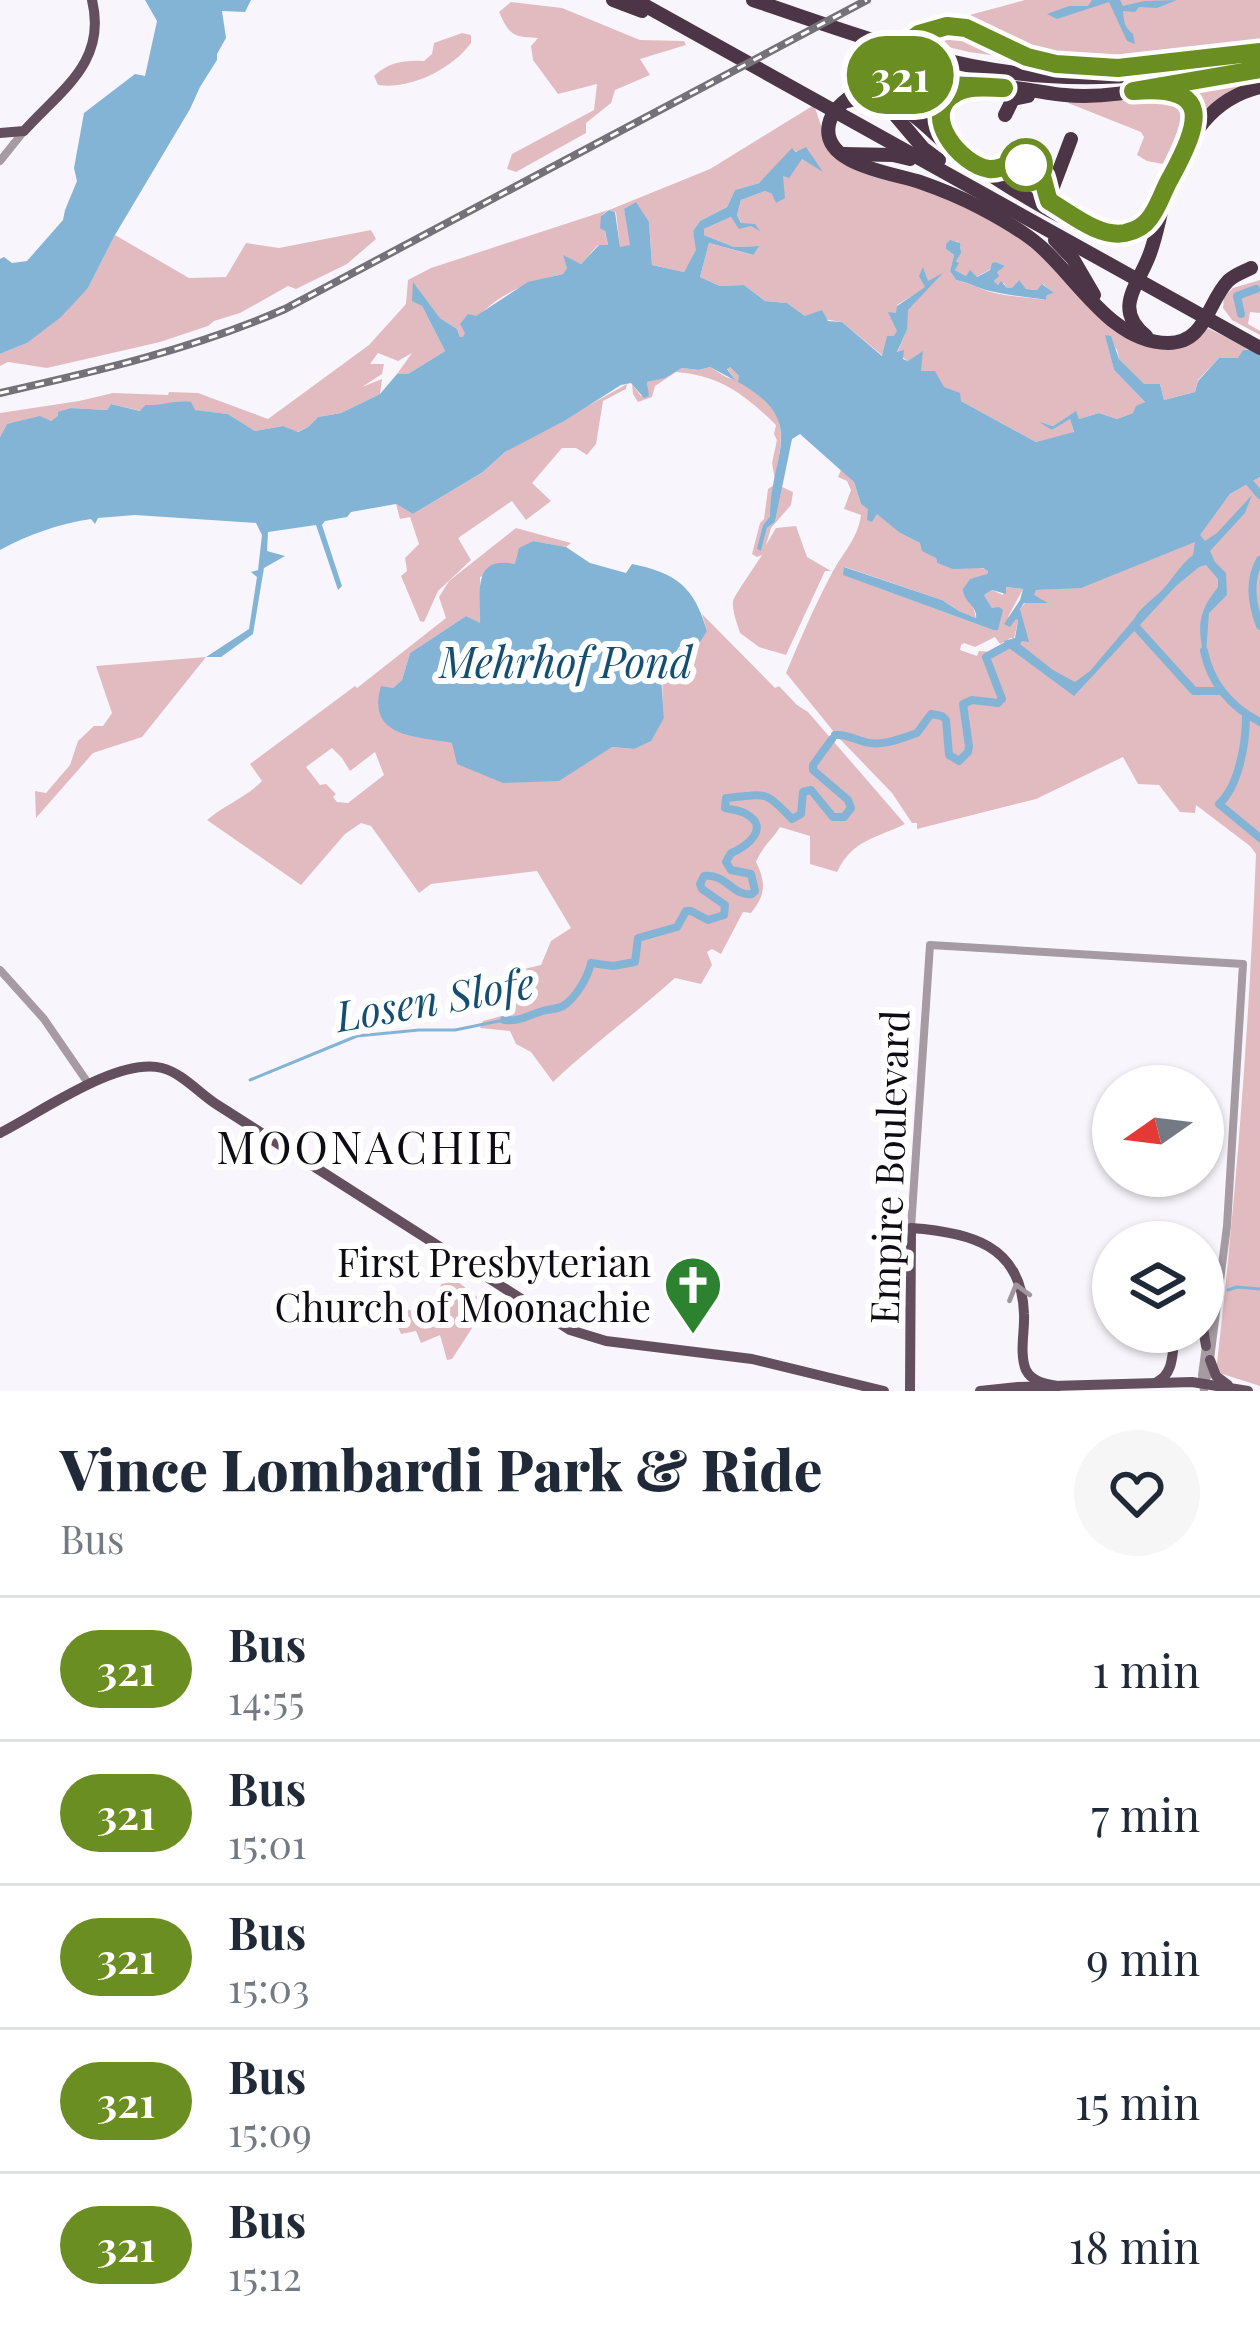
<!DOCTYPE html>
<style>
:root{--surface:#fff;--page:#f6f6f7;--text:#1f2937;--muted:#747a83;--line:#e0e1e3}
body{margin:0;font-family:"Playfair Display",serif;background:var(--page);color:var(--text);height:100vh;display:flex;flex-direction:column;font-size:45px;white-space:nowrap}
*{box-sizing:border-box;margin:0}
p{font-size:39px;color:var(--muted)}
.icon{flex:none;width:66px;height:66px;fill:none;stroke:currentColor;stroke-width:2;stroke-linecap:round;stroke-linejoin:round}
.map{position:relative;height:1391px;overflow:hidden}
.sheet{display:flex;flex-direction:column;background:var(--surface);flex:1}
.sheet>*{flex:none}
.badge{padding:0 24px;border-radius:39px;font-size:42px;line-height:78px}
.needle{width:78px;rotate:256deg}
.buttons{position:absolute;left:1092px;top:1065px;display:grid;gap:24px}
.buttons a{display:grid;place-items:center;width:132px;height:132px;border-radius:50%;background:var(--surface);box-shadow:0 3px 9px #0004;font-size:60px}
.map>.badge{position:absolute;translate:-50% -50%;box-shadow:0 0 0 6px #fff}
.round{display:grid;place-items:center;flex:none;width:126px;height:126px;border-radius:63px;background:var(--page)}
.headline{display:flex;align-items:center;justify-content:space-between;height:204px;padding:0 60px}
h1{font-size:57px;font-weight:800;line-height:90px}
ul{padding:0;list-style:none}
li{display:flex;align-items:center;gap:36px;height:144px;padding:0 60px;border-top:3px solid var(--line)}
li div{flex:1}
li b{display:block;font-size:45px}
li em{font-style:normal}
li .badge{min-width:132px;font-weight:700;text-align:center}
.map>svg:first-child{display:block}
.green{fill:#e2bbc1;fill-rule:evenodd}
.water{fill:#83b4d6;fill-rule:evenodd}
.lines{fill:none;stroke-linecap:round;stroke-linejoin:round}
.stream{stroke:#83b4d6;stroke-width:3}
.river{stroke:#83b4d6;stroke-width:8}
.minor{stroke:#a69aa3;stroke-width:8}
.major{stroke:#634f5e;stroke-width:10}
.highway{stroke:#4b3546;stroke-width:14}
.rail-casing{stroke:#747179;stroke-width:8}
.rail{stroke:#fff;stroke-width:3;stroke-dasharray:9;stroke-linecap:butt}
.oneway{stroke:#a1959e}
.line-casing{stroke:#fff;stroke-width:27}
.line{stroke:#6b8e23;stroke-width:18}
.stop-dot{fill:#fff;stroke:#6b8e23;stroke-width:6}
.labels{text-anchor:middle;stroke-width:12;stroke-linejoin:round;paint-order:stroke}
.street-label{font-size:39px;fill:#0f0b14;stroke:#fff}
.poi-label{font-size:39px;fill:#0f0b14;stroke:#fff;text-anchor:end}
.water-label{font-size:42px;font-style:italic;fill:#144e71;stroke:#fff}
.quarter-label{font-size:45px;letter-spacing:3px;fill:#0f0b14;stroke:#fff}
</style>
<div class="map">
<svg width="1260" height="1391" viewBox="0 0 1260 1391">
<rect width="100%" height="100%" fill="#f8f6fc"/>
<g class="green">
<path d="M1025,0H1260V46L1107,61L1052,60L951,20Z"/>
<path d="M511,2L562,8L640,40L684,41L686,45L640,59L650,75L615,90L611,103L586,123V133L516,172L507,169L512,154L594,110L597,84L558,94L533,60L531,46L538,38C513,37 510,36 499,12Z"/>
<path d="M951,28L1031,61L969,52L915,39Z"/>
<path d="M462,33L471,35V43C452,69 410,90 378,85L374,76C389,62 404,60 424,61L432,54L434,43Z"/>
<path d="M893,55L934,67L1021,84L911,78L897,72L889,61Z"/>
<path d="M884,70C893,74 902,80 912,83C932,88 955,85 975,86L949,95L941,133L870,92L871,84Z"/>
<path d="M1260,73V84L1228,95L1205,109L1193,95L1198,83Z"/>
<path d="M1142,94C1151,94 1165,92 1173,95C1202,108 1179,150 1163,164L1147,161L1137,155L1144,137L1141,132L1068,103L1070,99Z"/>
<path d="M814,105L824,134L835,155L909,182L988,216L1024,242L1056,268L1112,325L1186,345L1202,335L1207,328L1251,349L1243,350L1239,358H1219L1198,380L1195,392L1164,400L1160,384L1144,385L1119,359L1117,350L1106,336L1114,370L1145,402L1133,413L1117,419L1099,413L1079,419L1075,412L1053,426L1045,424L1052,430L1070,418L1074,433L1036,442L961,401L897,353L907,330V310L939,277L927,282L924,269L926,287L897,305L898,331L883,356L842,322L805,316L787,303L765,301L744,285L720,286L700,277L709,243L752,255L757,246L734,247L704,235V229L731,217L739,228L755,224H742L737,215L741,200L765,191L772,194L783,175L802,159L821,169L793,149L759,183L735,190L727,207L700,221L693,231L697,250L684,272L652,265L649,222L624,209L631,245L620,248L616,212L609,210L710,169ZM957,241L961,248L955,261L958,262L955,270L966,276L970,271L976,277L989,270L996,262L1005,266L996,271L998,276L994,281L999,286L1004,283L1007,289L1013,288L1018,281L1026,289L1037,290L1043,284L1053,293L1047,295L1046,300C1028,297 1012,297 995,293C981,290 970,283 956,280L950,271L954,255L946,249Z"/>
<path d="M608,210L601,216L608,245H598L581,264L564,257L568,268L563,274C525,282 482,300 464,337H460L457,329L440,318L414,284L422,306L445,351L408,374H397L412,353L398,361L378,353L370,364H384L382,374L362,387L382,379L380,394L341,413L318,417L308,427L297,432L283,426L255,431L228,414L145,405L141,411L111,404L107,410L71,408L51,421L7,424L0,437V413L79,401L113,393L168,395L169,392L198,393L268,419L369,345L406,304L408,280L431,268Z"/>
<path d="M371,230L376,239L347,264L296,289L288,286L240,313L214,321L208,326L160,342L47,368L8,362L0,366V354L27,343L88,288L115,235L189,278L226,277L246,243L279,248Z"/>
<path d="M1260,280V313L1250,312L1248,324L1260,331V335L1232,320L1223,308L1224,297L1233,288Z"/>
<path d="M710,367L726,377L735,380L727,368L730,367L739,376V382C789,411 784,429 775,480L772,463L777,440L774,434L776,425C744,394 721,376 676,372L655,386L652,397L638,402L633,394L632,384L641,396L648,392L647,382L665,377L682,368L699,370Z"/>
<path d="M627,384L626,389L603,401L596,444L587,455L576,448H562L532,483L551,501L526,520L512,501L458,538L471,560L438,591L424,622L420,621L401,576L407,571L405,558L419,544L410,517L400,519L396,504L413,514L483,472L505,452Z"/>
<path d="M841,470L854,482L861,504L888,520L900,533L920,543L936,558L937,563C955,570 973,564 988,570L987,574L973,580V606L976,618L959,611L942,600L845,567L844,575L993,630L995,608H992L984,595L992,590L1003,595L1005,587L1023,589L1008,617H1017L1018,620L1014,639L1011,638L1000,644L995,637L975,647L964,643L961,645L960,650L977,656L979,651L993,652L1019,643L1020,609L1036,590L1081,587L1195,541L1230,494L1260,477V1386L1216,1372C1236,1200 1249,1027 1256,854L1250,846L1196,805L1195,813L1180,812L1159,785L1138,784L1123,757L1036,799L917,829V823H912L892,793L838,737L786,673C800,640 814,607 831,575C841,555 858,539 861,515L844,509L851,490L847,481L838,477Z"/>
<path d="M774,485L770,516L763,525L758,549L761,550L767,528L775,522L782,487L793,492L791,505L771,528L766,545L776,528L796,526L807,557L831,571H825L786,655L759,647L740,633C737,623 732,611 733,601C734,596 757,563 762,555L757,557L752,554L760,523L764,519L768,489Z"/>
<path d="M516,528L571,543L566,547L532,541L515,565L480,577V624L466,616L410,653L402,680L393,688L612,747L634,749L664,718C660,667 660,657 707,631L702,614L775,688L779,686L797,705L808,712L905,824C877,838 853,839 837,872L810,864V836L780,827C772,840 762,847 756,862C766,882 766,895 751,913L743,912L721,954L712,949L707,952L712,965L701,984L675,978C635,1014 592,1045 553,1082L531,1052L516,1044L510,1031L480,1028L483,1021L505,1015L496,989L511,983V972L541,965L551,941L571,928L537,871L431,884L419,893L371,826L361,823L345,834L301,885L207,820C224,805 247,797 262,781L250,764L355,686L357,688L446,618L439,597L449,581ZM332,748L342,758L350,771L375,752L384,775L348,803L337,802L333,797L336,794L326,784L320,785L306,767Z"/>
<path d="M206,657L142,737L93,753L36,818L35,791L46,793L70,765L78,741L94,726H103L112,713L96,666Z"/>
<path d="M457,1281L487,1305L452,1359L447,1360L440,1335L421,1343L416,1331L401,1334L396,1322L400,1323L406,1309L435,1319L441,1284Z"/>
</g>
<g class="water">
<path d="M145,0H251L245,12L222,11L226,38L217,54V60L200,87L190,109L115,235L88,288L61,317L27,343L0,354V259L4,257L12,263L27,261L63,220L65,210L77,181L74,168L84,113L135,74L145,76L157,21Z"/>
<path d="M1092,0H1120L1123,6L1144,1L1177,0L1157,8L1139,7L1135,12L1123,11C1124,21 1124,27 1133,34L1135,44L1127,41L1109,2L1057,19L1047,14L1069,6H1088Z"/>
<path d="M806,147L823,172L802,159L789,178L783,176L785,198L776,203L772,194L765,191L741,200L737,215L741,223L755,224L760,231L751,226L739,229L731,217L704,229V235L734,247L759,246L753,255L709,243L700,277L720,286L744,285L765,301L787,303L805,316L822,310L828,321L842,322L882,356L887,336H894L897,331L888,312L896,313L897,306L925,287L919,276L923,267L928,281L943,273L908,310L907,330L897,352L904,350L903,359L908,361L923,351L921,371H935L944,387L960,393L961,401L1036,442L1074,432L1070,419L1052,430L1039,422L1053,426L1076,411L1079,419L1099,413L1117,419L1133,413L1136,406L1145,402L1114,370L1105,335L1111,336L1119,359L1144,384H1160L1164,400L1195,392L1198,381L1219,358H1238L1243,350L1260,349V477L1230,494L1200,535L1205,541L1217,533L1252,495L1245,513L1210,551L1215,562L1226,573L1227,595L1209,613L1205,667C1200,631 1193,618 1218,587V579L1206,565L1199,567L1176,586L1074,696L1006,646L1004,641L1015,638L1018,620L1016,619L1010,627L1004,624L1020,600L1023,589L1006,587V594L992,590L984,595L992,608L999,607L1003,610L998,630H993L843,575L844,567L942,600L959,611L976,618C978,606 963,602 963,589L970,579L987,574L988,571L983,568L953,569L937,563L936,558L922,551L920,543L900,533L877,514L872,522L867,520L868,509L861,504L854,482L800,434L792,439L775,522L767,528L761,551L757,549L763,525L770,516C770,454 810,422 738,382L739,376L730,367L727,369L736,381L710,367L699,370L682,368L665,378L647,382L649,396L644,398L631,383L621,385L564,421L505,452L483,472L413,514L396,504L351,512L347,517L325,521L322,525L342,586L338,590L316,525L268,532L267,551L285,556L264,568L253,634L221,657H206L249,629L257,577L251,572L258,570L262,535L256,523L135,515L98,518L95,524L91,519C58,524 30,534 0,550V437L7,424L40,416L51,421L58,416V412L71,408L107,410L111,404L140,411L145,405C162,406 174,400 191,402L195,410L228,414L255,431L283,426L298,432L308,427L318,417L341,413L380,394L397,374H408L445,351L422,306L412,301L413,282L440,318L457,329L460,337H463L465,333L460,324L468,314L476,316L528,282L563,274L567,268L563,255L581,264L599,245H608L605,231L600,228L601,216L609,210L615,212L620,247L630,245L624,209L636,202L649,222L652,265L684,272L696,250L693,231L700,221L727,207L735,190L759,183L792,148L796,152ZM1195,542L1193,555C1181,564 1174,577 1164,588C1154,599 1142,605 1134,619L1090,671L1075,682L1053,670L1020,644L1022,641L1029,642L1020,609L1024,603H1048L1034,595L1036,590L1081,588Z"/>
<path d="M950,240L960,243L961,253L956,261L959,263L955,270L966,276L970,270L977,277L990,270L992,263L996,262L1005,266L997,272L999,276L994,281L998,285L1001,281L1007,288H1012L1019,280L1026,289L1037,290L1042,284L1054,293L1047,295L1046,300C1030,297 1012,296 995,292C981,290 970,283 956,280L950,271L954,255L946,249V244Z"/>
<path d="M533,541L566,547L590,563L626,573L632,564C676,573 694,586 707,631L700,642L679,647L661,677L664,718L651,741L634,749L612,747L559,781L503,783L457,764L452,743C416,736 366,738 381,686L393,688L402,680L410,653L466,616L480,623C481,594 471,555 515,564L519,548Z"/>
</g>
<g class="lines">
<g class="stream">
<path d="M250,1080L357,1036L419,1030H455L504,1020"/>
<path d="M1228,1290L1237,1287L1260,1289"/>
</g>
<g class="river">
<path d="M1241,314L1237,296L1256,289"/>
<path d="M1250,483L1260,495"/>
<path d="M1260,560C1248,581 1252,604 1260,626"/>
<path d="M1137,628L1194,691H1220"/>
<path d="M1204,651C1211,684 1231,707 1260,722"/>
<path d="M1246,716C1246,743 1239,786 1219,804L1260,838"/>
<path d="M835,735C847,734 853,739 865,742C881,747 902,738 917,733L931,714L942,716L946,720L949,755L959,761L968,752L969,746L963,704L972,700L998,703L1002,699L986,657L1006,646"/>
<path d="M504,1020C520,1022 528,1015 543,1011C549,1009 558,1009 563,1006C576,998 588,977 591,963L613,966L635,962L638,938L677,927L686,911H691L708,920L724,915L725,905L702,889L700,884L704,876C726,873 733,897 752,894L755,891L751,874L731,870L726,862L731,853C747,847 771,827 746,814C740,810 732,810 725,808L726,798C766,795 763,788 792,819L801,814L803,792L811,790L833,817H844L851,808L848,800L813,770V765L832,739"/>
</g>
<g class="minor">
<path d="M0,161L24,131"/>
<path d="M0,970L44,1019L88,1083"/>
<path d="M911,1228L930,945L1243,964L1227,1226L1208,1375L1204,1382"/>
<path d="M1204,1391L1202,1375L1209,1324L1213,1321"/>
</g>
<g class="major">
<path d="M0,133L24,131C62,89 107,62 92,0"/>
<path d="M0,1133C40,1113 117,1057 162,1068C182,1073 199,1093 216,1104L570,1330L606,1341L752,1359L884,1391"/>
<path d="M1203,1310L1217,1295"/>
<path d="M1203,1328L1206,1346"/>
<path d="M1210,1360L1216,1376L1228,1385"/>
<path d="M1157,1382C1176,1372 1171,1350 1176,1332"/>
<path d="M910,1391L911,1228C968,1232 1022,1244 1024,1314C1025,1330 1019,1354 1026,1370C1032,1382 1046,1384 1058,1386"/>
<path d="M980,1391L1018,1387L1192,1382L1248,1391"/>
</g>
<g class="highway">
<path d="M613,0L642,11"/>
<path d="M635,0L1260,348"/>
<path d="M753,0C849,32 945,70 1048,76C1119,81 1189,71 1260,62"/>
<path d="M1119,68C1092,65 1063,68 1037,60C1017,54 998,42 979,34C924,9 898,49 865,84C854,96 833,105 829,124C820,165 893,173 920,182C940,189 960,197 979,207C1000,218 1022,230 1040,246C1077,278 1112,343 1168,343C1206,343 1207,303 1228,281C1234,275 1243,272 1251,268"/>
<path d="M1120,68L1260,52"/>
<path d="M1162,89C1187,93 1198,106 1192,131"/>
<path d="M848,101C890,86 918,119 947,145"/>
<path d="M884,102L923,148L939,160"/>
<path d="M1005,115L1013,99L1028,96"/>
<path d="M843,154L893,155L910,159"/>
<path d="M965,158C999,180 1081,238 1121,233C1132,232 1139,227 1147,221"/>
<path d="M969,161C951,144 936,128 946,102C974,73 1030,92 1065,95C1112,100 1161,85 1207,77"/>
<path d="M980,167L993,169L1004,166"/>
<path d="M1069,211L1055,201L1051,192L1071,139"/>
<path d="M1145,225C1181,173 1188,104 1260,87"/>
<path d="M1055,240L1073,259L1094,295"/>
<path d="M1146,336C1113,309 1137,287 1149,256C1155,241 1158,225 1162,208"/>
</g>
<g class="rail-casing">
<path id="rail" d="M0,393C98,371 193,349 285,309L867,0"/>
</g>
<use href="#rail" class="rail"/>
</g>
<defs><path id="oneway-chevron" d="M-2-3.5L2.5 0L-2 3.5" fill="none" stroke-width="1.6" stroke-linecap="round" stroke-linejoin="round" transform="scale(3)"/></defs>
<use class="oneway" href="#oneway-chevron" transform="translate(1018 1292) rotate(-106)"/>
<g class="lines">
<g class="line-casing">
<path id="line" d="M1260,52L1118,68L1056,64L1027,57L966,28L947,26L919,34L884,60C907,92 967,83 1004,88C989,88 970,85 956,93C918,113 960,165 989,169C999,170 1006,165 1015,161C1049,174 1039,171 1049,201C1070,213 1099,238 1125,233C1134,231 1144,226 1149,219C1159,207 1163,190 1171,177C1200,123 1214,84 1133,91L1260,69"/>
</g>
<use href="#line" class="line"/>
</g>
<defs>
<g id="church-pin" transform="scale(3)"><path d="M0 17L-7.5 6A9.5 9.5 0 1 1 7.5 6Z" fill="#2d8230" stroke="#fff"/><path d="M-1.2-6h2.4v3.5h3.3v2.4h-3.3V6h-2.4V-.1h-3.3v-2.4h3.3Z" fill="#fff"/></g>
</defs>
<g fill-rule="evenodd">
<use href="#church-pin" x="693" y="1285"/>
</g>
<circle class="stop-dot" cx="1026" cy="165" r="24"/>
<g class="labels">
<g class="street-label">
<text transform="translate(890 1167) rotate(-88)" y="14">Empire Boulevard</text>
</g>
<g class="poi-label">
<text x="651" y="1277">First Presbyterian<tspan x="651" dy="45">Church of Moonachie</tspan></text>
</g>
<g class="water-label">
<text x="566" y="678">Mehrhof Pond</text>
<text transform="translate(435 1000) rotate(-10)" y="15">Losen Slofe</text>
</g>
<g class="quarter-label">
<text x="366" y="1164">MOONACHIE</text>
</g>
</g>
</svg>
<div class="buttons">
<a><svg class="needle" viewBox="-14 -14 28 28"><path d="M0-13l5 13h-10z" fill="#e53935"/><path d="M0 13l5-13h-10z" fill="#747a83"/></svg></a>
<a><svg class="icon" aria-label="layers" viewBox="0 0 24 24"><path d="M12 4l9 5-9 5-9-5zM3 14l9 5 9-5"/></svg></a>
</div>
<b class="badge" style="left:900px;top:75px;background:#6b8e23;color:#fff">321</b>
</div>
<section class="sheet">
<div class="headline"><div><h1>Vince Lombardi Park &amp; Ride</h1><p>Bus</p></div><a class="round"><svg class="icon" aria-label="heart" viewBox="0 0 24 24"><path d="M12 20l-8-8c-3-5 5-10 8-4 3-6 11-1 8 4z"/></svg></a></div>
<ul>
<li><span class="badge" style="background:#6b8e23;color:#fff">321</span><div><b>Bus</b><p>14:55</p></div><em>1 min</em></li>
<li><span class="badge" style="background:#6b8e23;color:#fff">321</span><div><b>Bus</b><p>15:01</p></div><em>7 min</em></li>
<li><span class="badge" style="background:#6b8e23;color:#fff">321</span><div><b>Bus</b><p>15:03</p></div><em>9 min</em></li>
<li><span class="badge" style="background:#6b8e23;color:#fff">321</span><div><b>Bus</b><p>15:09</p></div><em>15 min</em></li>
<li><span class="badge" style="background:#6b8e23;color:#fff">321</span><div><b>Bus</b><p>15:12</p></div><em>18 min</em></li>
</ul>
</section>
